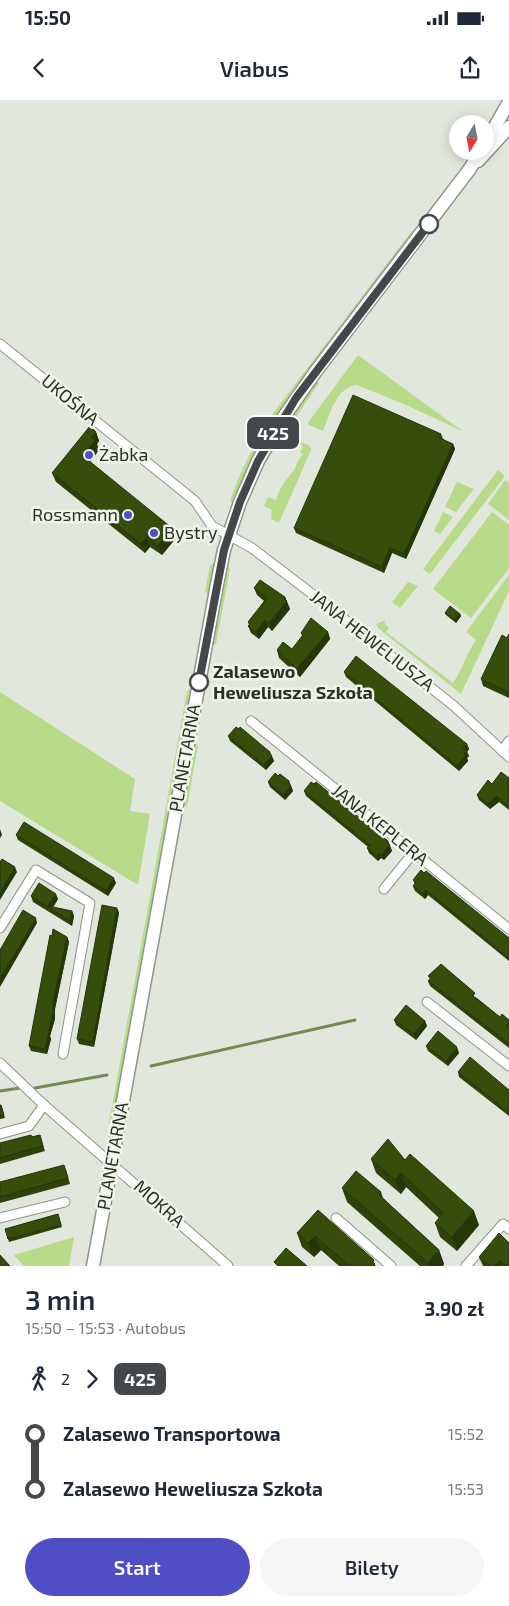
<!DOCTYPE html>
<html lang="pl">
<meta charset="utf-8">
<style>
:root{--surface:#fff;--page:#f6f6f7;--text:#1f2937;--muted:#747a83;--accent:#4f4ec5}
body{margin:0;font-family:"Exo 2",sans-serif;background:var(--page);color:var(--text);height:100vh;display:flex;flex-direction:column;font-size:19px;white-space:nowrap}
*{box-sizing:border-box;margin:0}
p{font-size:16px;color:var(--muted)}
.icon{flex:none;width:28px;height:28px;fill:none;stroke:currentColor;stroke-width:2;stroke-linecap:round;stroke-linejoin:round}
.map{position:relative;height:1166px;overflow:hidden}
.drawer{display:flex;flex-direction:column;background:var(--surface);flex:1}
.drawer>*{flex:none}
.badge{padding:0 10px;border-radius:8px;font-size:18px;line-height:32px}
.needle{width:32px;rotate:190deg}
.fabs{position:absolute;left:449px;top:15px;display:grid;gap:10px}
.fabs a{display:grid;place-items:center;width:45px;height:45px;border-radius:50%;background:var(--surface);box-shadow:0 2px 12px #0003;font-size:25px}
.map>.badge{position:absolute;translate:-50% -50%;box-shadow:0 0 0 2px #fff}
.legs{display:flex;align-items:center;gap:8px;height:55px;padding:0 25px;font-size:16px}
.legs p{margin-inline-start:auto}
.head{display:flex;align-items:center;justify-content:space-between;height:85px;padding:0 25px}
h1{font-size:28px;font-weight:600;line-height:38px}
.primary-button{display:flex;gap:10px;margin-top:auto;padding:10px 25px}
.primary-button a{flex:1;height:58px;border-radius:30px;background:var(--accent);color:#fff;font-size:20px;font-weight:600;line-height:58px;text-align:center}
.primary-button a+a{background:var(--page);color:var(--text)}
ul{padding:0 25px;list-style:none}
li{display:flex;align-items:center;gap:18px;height:55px;font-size:19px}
li i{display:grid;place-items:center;width:8px;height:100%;margin:0 6px;background:currentColor}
li i::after{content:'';width:12px;height:12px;margin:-6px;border:4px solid;border-radius:50%;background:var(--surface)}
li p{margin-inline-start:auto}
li:first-child i{background:linear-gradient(#0000 50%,currentColor 0)}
li:last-child i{background:linear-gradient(currentColor 50%,#0000 0)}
.status{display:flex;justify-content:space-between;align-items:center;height:35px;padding:0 25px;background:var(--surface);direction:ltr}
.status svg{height:14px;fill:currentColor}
header{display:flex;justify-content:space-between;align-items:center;height:65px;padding:0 25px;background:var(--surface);font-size:22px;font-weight:600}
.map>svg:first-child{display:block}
.green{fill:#b8db89}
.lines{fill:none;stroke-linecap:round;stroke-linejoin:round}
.stream{stroke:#728b51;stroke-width:3}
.street-casing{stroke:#8f938a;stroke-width:11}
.secondary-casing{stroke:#8f938a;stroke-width:15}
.street{stroke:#fff;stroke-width:9}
.secondary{stroke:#fff;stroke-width:12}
.wall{fill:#2e420a}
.shaded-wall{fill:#263608}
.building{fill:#364d0c;stroke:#263608}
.line-1-casing{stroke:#fff;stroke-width:11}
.line-1{stroke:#45484a;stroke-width:8}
.stop-1-dot{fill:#fff;stroke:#45484a;stroke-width:2.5}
.poi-dot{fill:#4f4ec5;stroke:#f0f5ea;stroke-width:2}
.labels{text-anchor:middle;stroke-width:5;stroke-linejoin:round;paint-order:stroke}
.street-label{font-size:18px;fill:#2d2f2b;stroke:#f0f5ea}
.poi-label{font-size:18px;fill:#2d2f2b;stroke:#f0f5ea;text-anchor:start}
.stop-label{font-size:18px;font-weight:bold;fill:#2d2f2b;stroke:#f0f5ea;text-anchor:start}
</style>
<div class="status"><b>15:50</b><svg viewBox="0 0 49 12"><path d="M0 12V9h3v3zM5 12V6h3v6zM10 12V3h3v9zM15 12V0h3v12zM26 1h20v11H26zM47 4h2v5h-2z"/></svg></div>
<header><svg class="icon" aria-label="back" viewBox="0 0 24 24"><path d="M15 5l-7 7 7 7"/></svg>Viabus<svg class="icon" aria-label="share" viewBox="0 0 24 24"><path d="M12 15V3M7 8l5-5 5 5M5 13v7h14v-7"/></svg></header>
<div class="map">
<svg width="509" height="1166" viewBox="0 0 509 1166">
<rect width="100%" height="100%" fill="#e2e7dd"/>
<g class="green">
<path d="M412,131H415C349,218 272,302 233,405L230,400C241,370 256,340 274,312Z"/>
<path d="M358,255L464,332L406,305L357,285C335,288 331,313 323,331L307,324Z"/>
<path d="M316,280L319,283L266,362L265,361L288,319Z"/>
<path d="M301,342L310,346L311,350L279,423L271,419L272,410L264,406L268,397L276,400C281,387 282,384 291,374C297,368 297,359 303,354L300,353L303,346L300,344Z"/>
<path d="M498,370L505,376L430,474L423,469Z"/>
<path d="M505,380L509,383V420L488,404Z"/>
<path d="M457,382L474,389L456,412L445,407Z"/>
<path d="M443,412L453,417L440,434L434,431Z"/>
<path d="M492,412L509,425V468L471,518L433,489Z"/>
<path d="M215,462L209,491L208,495L205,491L210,466Z"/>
<path d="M227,465L230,469L216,544L211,546Z"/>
<path d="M509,475V491L461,594L378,528L376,524L386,520L384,523L389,528L386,532L453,583C463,569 466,554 476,540L466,532Z"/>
<path d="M408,482L418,486L400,508L392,502Z"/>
<path d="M192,589L113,1026L109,1023L187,591Z"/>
<path d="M0,592L135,679L130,711L150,714L138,785L0,701Z"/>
<path d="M194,643L198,646L187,707L183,705Z"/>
<path d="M74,1137L69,1166H24L14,1155Z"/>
</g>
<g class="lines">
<g class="stream">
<path d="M151,966L355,920"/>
<path d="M35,988L107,975"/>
<path d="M0,991L20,988"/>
</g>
<g class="street-casing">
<g id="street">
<path d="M0,244L195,401L212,426L252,448L332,509L454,606L509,657"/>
<path d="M251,621L509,829"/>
<path d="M502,651L509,641"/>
<path d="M384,789L414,752"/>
<path d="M0,828L36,770L90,803L63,954"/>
<path d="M427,902L509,966"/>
<path d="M0,963L44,1005L228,1166"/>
<path d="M0,1034L29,1026L44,1005"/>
<path d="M0,1118L65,1102"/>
<path d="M336,1118L391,1166"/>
<path d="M466,1166L503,1124L509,1129"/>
</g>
</g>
<g class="secondary-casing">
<g id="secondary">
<path d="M485,44L509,2"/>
<path d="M478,61L509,27"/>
<path d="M93,1166L217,484L224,450L240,402L258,361L278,325L316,271L469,70L481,51"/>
</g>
</g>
<use href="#street" class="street"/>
<use href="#secondary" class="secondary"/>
</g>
<g class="wall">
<path d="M96,332L99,341L97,344L99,350L90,362L176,438L162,455L150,447L145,453L56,382L52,373Z"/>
<path d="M441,334L443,339L453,344L455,349L406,459L392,453L384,473L296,433L294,428Z"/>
<path d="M254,488L285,497L290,509L272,531L268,527L259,539L251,533L248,526L249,525L248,522L264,501L257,495Z"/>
<path d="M445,513L460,514L461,516L456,523L446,515Z"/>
<path d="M328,532L330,539L300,577L279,558L277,550L292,549L302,536L301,533Z"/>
<path d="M509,534V598L483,586L481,579Z"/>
<path d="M344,572L467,644L469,649L467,652L469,656L467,658L468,661L459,671L346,577Z"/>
<path d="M228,636L270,652L274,661L266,670L230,641Z"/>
<path d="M278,676L289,681L293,691L285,700L270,687L268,682Z"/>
<path d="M509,678V710L499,702L490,709L479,700L477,695L492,684Z"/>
<path d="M314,684L388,741L392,751L384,760L381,758L378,761L369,753L367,748L368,747L306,696L304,691Z"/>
<path d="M16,735L116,783L108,796L18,740Z"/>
<path d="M413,780L509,838V861L428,795L425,799L415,791L413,786L415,784Z"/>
<path d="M31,796L58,799L53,807L72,811L74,816L72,826L33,802Z"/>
<path d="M117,808L119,813L94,947L79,944L77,939Z"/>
<path d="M67,837L69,842L55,909V919L50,936L51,939L47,954L31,951L29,946Z"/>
<path d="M428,876L477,898L500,917L509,920V948L430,886L428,881L430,879Z"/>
<path d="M394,920L425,921L427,926L416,940L396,925Z"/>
<path d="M426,946L459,953L448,966L428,951Z"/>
<path d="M458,972L509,990V1016L459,977Z"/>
<path d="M0,1005H1L5,1018L0,1019Z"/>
<path d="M40,1035L45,1051L0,1064V1043Z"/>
<path d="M371,1059L405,1060L479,1125L457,1151L440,1137L435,1123L439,1118L406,1087L401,1094L376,1073Z"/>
<path d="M66,1070L70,1084L0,1103V1082Z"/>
<path d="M342,1088L381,1092L383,1098L439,1150L444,1164L443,1166H420L347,1102Z"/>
<path d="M318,1110L376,1166H339L321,1150L314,1157L302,1147L297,1133Z"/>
<path d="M58,1114L62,1127L9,1142L5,1129Z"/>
<path d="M509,1143V1166H483L479,1157Z"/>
</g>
<g class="shaded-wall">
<path d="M96,332L99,341L97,344L99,350L86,366L83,356L91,337Z"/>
<path d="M453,344L455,349L406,459L404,454Z"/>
<path d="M172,428L176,438L162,455L158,446Z"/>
<path d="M147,437L150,447L145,453L141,444Z"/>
<path d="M390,448L392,453L384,473L382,467Z"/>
<path d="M285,497L290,509L272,531L269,523Z"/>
<path d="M460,514L461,516L456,523L455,520Z"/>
<path d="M265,520L268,527L259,539L256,532Z"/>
<path d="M328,532L330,539L300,577L297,569Z"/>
<path d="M467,644L469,649L467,652L469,656L467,658L468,661L459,671L457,666L463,648Z"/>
<path d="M270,652L274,661L266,670L264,665L269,653Z"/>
<path d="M289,681L293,691L285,700L283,695L288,683Z"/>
<path d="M497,696L499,702L490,709L488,704Z"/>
<path d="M0,729L2,735L0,738Z"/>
<path d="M388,741L392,751L384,760L382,755L387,743Z"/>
<path d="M379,753L381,758L378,761L377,756Z"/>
<path d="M15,767L17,772L0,800V792Z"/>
<path d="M114,778L116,783L108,796L106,791Z"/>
<path d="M426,790L428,795L425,799L423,794Z"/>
<path d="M56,794L58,799L52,809L48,806Z"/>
<path d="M117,808L119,813L94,947L93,942Z"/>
<path d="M72,811L74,816L72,826L70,821Z"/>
<path d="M36,818L37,823L0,887V878Z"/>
<path d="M67,837L69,842L55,909V919L50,936L51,939L47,954L45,949L53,903Z"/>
<path d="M425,921L427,926L416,940L414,934Z"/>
<path d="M457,947L459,953L448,966L446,961Z"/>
<path d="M401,1073L406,1087L401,1094L395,1080Z"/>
<path d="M474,1111L479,1125L457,1151L452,1137Z"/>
<path d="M315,1136L321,1150L314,1157L308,1143Z"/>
<path d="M439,1150L444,1164L443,1166H429L428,1163Z"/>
<path d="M500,1160L502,1166H495Z"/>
</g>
<g class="building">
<path d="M353,295L441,334L439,338L453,344L404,454L390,448L382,467L294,428Z"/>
<path d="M90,326L96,332L91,337L95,340L83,356L172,428L158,446L147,437L141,444L52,373Z"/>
<path d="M260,480L285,497L284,499L287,501L269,523L265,520L256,532L248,526L250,524L248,522L267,498L254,488Z"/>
<path d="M450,506L460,514L455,520L445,513Z"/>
<path d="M311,518L328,532L297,569L277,550L283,542L292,549L303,535L301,533Z"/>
<path d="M509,534V589L508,592L481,579L502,535L507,538Z"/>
<path d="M356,556L467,644L463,648L467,651L464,654L466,655L457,666L344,572Z"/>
<path d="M236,627L239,629L240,627L270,652L269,653L272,656L264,665L228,636Z"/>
<path d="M501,672L509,678L508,682L509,707L497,696L488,704L477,695L488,680L492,684Z"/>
<path d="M275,673L278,676L280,674L289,681L288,683L291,686L283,695L268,682Z"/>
<path d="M311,682L314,684L316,682L388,741L387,743L390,745L382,755L379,753L377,756L367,748L370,745L304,691Z"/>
<path d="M24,722L114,778L106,791L16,735Z"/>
<path d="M2,759L15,767L0,792V762Z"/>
<path d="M421,770L424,773L426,771L509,838V858L426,790L423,794L413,786L416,782L413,780Z"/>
<path d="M39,783L56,794L48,806L72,811L70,821L31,796Z"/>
<path d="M102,805L117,808L93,942L77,939Z"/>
<path d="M23,810L36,818L0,878V850Z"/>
<path d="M53,829L67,837L53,903V914L48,933H49L45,949L29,946L50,835L52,836Z"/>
<path d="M441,864L475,893L473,896L500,917L502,914L509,920V923L506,927L509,930V944L428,881L431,878L428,876Z"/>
<path d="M406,905L425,921L414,934L394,920Z"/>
<path d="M438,931L457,947L446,961L426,946Z"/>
<path d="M470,957L509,990V1013L458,972Z"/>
<path d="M0,1005H1L4,1015L0,1016Z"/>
<path d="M31,1035L32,1037L40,1035L43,1046L0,1058V1043Z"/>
<path d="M388,1039L405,1060L410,1054L474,1111L452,1137L435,1123L443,1113L401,1073L395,1080L371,1059Z"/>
<path d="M64,1065L68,1078L0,1097V1082Z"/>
<path d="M356,1071L381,1092L379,1095L439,1150L428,1163L342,1088Z"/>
<path d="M318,1110L374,1160L373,1162L375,1164L373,1166H350L315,1136L308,1143L297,1133Z"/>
<path d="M58,1114L61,1125L8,1139L5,1129Z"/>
<path d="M499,1133L509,1143V1166H507L500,1160L495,1166H491L479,1157Z"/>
<path d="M286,1148L307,1166H278L274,1162Z"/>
<path d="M0,1155L10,1166H0Z"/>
</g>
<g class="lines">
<g class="line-1-casing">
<path id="line-1" d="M199,582L224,450L240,402L258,361L296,298L429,124"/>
</g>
<use href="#line-1" class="line-1"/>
</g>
<g class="stop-1-dot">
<circle cx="429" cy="124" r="9"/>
<circle cx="199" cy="582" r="9"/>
</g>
<g class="poi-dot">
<circle cx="89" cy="355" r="5"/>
<circle cx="128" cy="415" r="5"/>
<circle cx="154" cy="433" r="5"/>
</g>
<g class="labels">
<g class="street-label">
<text transform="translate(70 300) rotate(40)" y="6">UKOŚNA</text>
<text transform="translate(372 541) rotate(38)" y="6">JANA HEWELIUSZA</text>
<text transform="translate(185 658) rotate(-80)" y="6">PLANETARNA</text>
<text transform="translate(380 725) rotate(39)" y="6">JANA KEPLERA</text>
<text transform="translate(113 1056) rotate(-80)" y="6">PLANETARNA</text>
<text transform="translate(159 1104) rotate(42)" y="6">MOKRA</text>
</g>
<g class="poi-label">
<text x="99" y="361">Żabka</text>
<text x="118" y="421" text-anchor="end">Rossmann</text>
<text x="164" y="439">Bystry</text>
</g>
<g class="stop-label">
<text x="213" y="578">Zalasewo<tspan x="213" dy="21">Heweliusza Szkoła</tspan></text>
</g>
</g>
</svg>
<div class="fabs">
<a><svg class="needle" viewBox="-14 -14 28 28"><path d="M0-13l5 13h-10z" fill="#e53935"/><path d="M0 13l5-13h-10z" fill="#747a83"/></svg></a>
</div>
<b class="badge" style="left:273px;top:333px;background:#45484a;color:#fff">425</b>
</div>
<section class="drawer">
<div class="head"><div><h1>3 min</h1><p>15:50 – 15:53 · Autobus</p></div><b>3.90 zł</b></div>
<div class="legs"><svg class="icon" aria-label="walk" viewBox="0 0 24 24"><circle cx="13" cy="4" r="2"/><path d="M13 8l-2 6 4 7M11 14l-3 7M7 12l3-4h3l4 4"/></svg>2<svg class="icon" aria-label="forward" viewBox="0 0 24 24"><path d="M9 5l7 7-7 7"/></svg><b class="badge" style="background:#45484a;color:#fff">425</b></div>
<ul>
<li><i style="color:#45484a"></i><b>Zalasewo Transportowa</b><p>15:52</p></li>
<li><i style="color:#45484a"></i><b>Zalasewo Heweliusza Szkoła</b><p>15:53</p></li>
</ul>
<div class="primary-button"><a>Start</a><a>Bilety</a></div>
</section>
